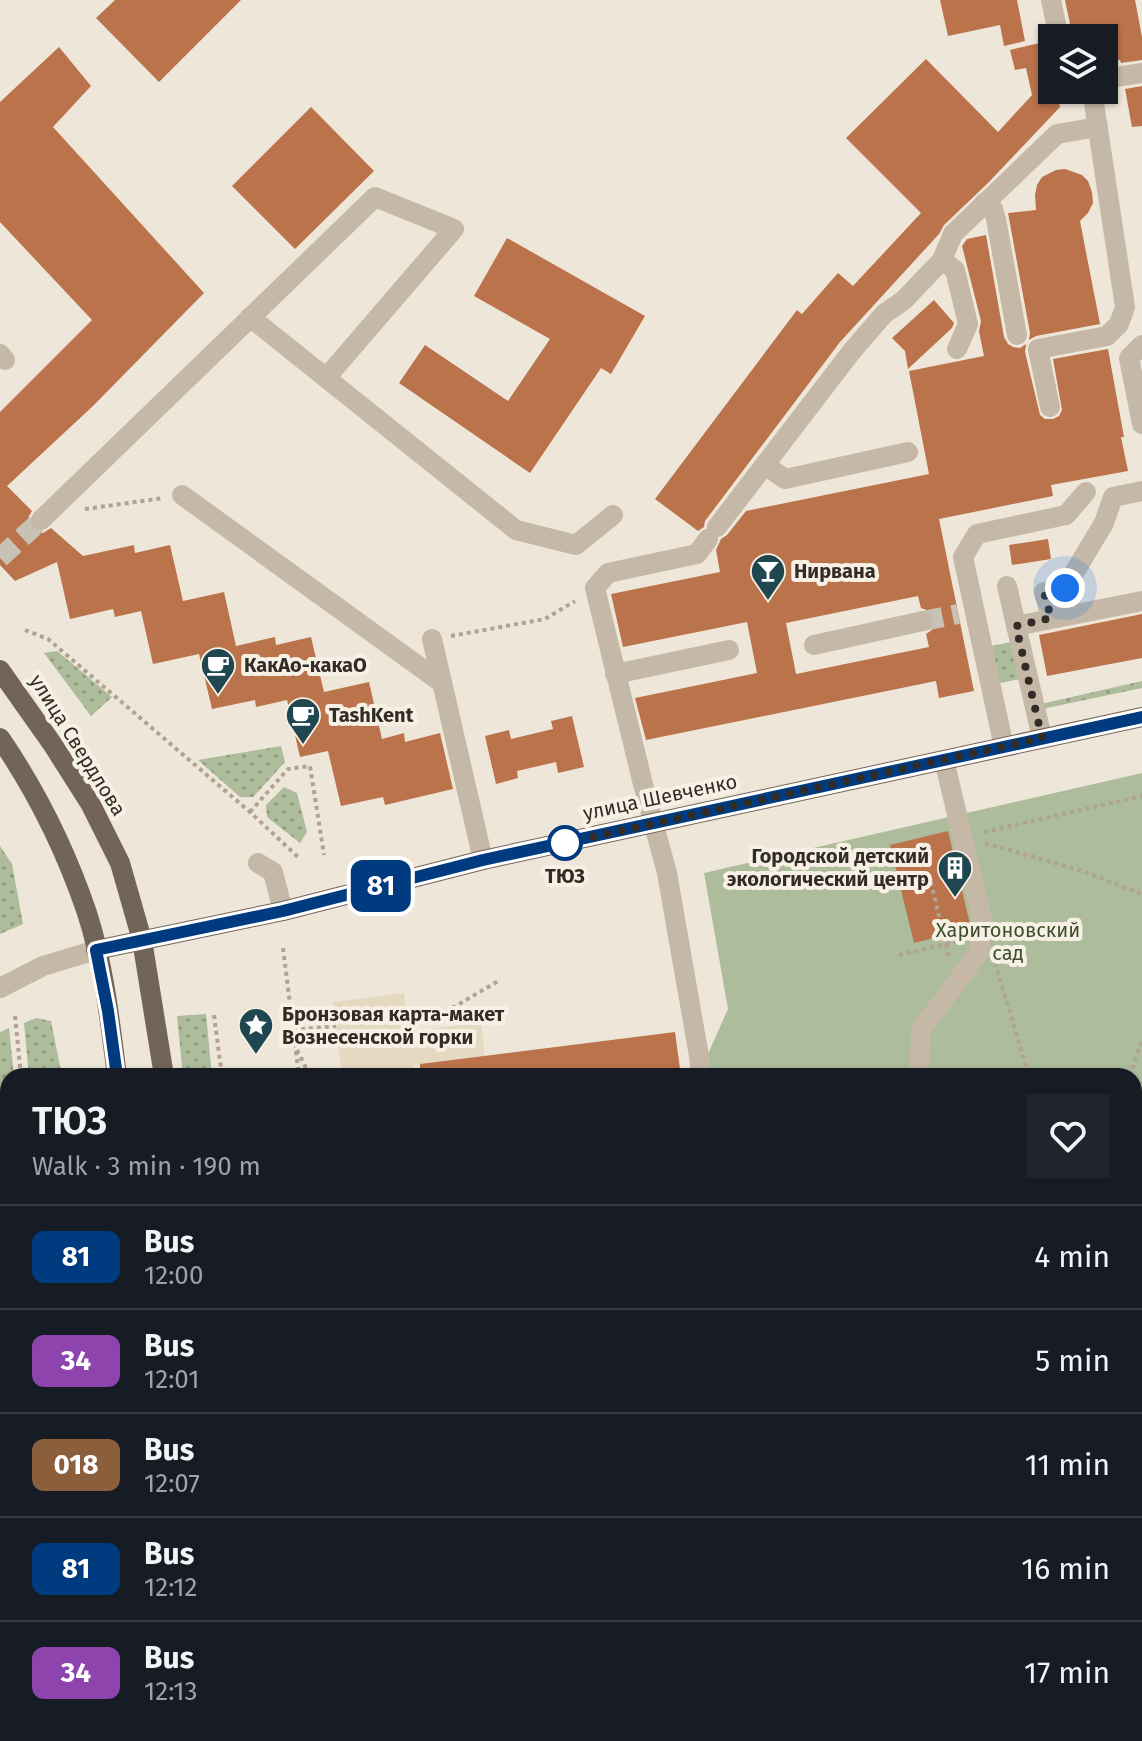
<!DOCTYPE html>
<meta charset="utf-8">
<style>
:root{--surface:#171b24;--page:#20242c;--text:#f1f3f6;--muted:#9ea1a6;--line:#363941}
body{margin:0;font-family:"Fira Sans",sans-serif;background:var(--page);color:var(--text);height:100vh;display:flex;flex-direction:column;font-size:30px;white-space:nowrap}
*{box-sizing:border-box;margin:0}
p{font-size:26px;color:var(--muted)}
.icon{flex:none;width:44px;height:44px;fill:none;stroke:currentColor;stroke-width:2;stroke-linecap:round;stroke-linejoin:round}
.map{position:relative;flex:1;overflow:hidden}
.drawer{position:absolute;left:0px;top:1068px;width:1142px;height:674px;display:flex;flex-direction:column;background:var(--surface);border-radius:24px 24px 0 0;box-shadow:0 2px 6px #0004}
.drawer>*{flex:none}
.badge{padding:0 16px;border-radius:12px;font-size:28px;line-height:52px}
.controls{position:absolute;left:1038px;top:24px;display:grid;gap:16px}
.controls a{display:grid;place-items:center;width:80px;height:80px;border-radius:0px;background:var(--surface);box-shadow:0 2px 6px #0004;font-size:40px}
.you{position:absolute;width:40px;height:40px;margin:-20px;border:6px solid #fff;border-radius:50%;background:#1a73e8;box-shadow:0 0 0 12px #1a73e833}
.map>.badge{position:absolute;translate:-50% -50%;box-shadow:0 0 0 4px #fff}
.round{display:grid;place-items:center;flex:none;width:84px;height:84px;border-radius:0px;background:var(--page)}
.head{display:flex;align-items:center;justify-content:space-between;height:136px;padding:0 32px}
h1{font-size:38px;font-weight:600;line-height:60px}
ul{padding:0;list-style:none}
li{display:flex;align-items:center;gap:24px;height:104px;padding:0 32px;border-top:2px solid var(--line)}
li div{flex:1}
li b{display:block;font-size:30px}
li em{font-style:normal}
li .badge{min-width:88px;font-weight:700;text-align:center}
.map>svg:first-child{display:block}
.grass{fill:url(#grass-dots)}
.green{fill:#adbc9b}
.plaza{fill:#e5d9c1}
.water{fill:url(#water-waves)}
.building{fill:#ba734b;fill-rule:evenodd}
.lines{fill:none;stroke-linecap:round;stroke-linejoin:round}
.minor-tunnel{stroke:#c8c1b5;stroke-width:20;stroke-dasharray:20 10;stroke-linecap:butt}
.path{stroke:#b1a291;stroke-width:4;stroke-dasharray:4 4;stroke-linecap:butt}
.minor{stroke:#c5b8a6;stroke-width:20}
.major{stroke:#736459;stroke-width:20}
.line-casing{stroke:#fff;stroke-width:18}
.line{stroke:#003b80;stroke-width:12}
.walk{stroke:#322b26;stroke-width:8;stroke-dasharray:0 14.4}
.stop-dot{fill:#fff;stroke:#003b80;stroke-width:4}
.labels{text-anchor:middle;stroke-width:8;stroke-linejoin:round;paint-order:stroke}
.poi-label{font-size:20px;font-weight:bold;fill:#322b26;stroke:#f7f1e5;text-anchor:start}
.street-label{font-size:20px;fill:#322b26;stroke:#f7f1e5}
.stop-label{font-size:20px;font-weight:bold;fill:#322b26;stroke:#f7f1e5}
.park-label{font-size:20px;fill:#3e4e2d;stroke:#f7f1e5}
</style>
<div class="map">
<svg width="1142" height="1741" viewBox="0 0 1142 1741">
<defs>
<pattern id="grass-dots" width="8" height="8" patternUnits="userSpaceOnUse" patternTransform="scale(2)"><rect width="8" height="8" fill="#adbc9b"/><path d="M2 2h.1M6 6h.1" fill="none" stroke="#8d997e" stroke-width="1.8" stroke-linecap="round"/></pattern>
<pattern id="water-waves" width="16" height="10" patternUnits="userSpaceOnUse" patternTransform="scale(2)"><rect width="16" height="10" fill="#7ba1a9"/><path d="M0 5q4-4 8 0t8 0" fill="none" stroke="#658389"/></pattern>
</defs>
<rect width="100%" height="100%" fill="#eee7d9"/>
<g class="grass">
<path d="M1011,642L1020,679L1000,683L991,646Z"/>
<path d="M57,651L112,697L91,716L44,653Z"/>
<path d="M1142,681V688L1042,709L1041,704Z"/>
<path d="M281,746L285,762L253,797H240L198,760Z"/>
<path d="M284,787L297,793L307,832L300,843L267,817L266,805Z"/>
<path d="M0,846L12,864L23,924L0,934Z"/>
<path d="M206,1014L212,1076H183L177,1016Z"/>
<path d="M36,1018L51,1021L62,1076H29L24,1023Z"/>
<path d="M9,1028L14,1076H8V1316L0,1311V1032Z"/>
<path d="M8,1405V1734H139V1741H0V1415Z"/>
<path d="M302,1734H363L364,1741H303Z"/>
</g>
<path class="green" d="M1142,773V1741H714L713,1734H1134V1076H710L707,1056L728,1009L704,873Z"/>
<path class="plaza" d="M404,993L409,1032L481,1022L485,1056L413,1065L414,1076H342L333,1002Z"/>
<path class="water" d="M1142,1149V1416L1134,1413V1156Z"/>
<g class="building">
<path d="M115,0H241L159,82L96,18Z"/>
<path d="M940,0H1017L1025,41L1004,46L1000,25L948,36Z"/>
<path d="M1065,0H1135L1142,37V60L1121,63L1120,60L1104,63V38H1073Z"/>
<path d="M1044,42L1052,75V90H1056L1060,107L988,183L944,225L939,234L840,342L705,521L704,527L698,531L655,499L797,310L802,314L838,273L853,286L921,213L846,138L926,59L998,132L1032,95L1026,68L1015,70L1010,50Z"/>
<path d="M59,47L91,86L53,127L204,293L93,406L7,486L32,511L29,516L28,522L32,530L43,533L51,528L83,556L134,545L135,553L170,545L183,601L224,592L236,646L275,637L276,645L311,637L324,692L369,682L382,739L404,733L405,742L440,733L453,789L385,805L383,797L341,806L328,751L300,757L287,700L256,707L255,700L212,709L199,654L153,664L141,611L115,617L113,609L70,619L57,562L15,581L0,565V412L92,320L0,222V102Z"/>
<path d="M1142,86V126L1132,127L1125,89Z"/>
<path d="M311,107L374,171L295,249L232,186Z"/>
<path d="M1065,169L1082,175L1088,181L1092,192L1093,203L1088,213L1080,221L1100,324L1036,336L1029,340L1030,333L1008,213L1036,210L1035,195L1037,185L1042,177L1056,170Z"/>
<path d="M986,235L1004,337L1008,344L1013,347L1020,348L1026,344L1025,352L1040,415L1045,419H1053L1059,416L1062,410L1053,359L1108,349L1124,437H1121L1128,471L1051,485L1053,496L939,519L974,691L939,698L936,681L646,740L635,698L757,673L747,622L623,647L611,594L720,572L716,550L721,539L727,535L746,511L929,474L909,371L984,356L979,331L981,321L962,246L967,239ZM918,596L921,608L932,612L936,619L932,630L926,634L929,647L796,674L786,623Z"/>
<path d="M507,238L645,316L611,374L601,368L530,473L399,383L425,345L508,401L550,339L474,296Z"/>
<path d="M934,300L954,323L952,328L908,369L905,351L892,338Z"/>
<path d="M1048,539L1051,559L1012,565L1009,545Z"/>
<path d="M1142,614V658L1047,676L1039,635Z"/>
<path d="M572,716L584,767L558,773L556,762L517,771L518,778L496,784L485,736L509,730L511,739L553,729L551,721Z"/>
<path d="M948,831L970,924L969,929L914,943L890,845Z"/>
<path d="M675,1032L681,1076H420V1064Z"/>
</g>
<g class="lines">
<g class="minor-tunnel">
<path d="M0,558L41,520"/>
<path d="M923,621L958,614"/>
</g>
<g class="path">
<path d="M85,509L164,498"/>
<path d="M25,630L48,639L250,812L299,858"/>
<path d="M451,636L545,619L575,601"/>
<path d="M250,812L288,769L310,766L324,855"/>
<path d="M984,832L1142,796"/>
<path d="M985,843L1082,871L1142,894"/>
<path d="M931,882L949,958"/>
<path d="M283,948L299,1076"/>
<path d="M899,955L959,941"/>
<path d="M995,963L1029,1076"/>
<path d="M214,1015L222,1076"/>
<path d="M15,1016L21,1076"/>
<path d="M407,1021L437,1017L500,980"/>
<path d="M293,1030L336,1026"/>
<path d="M297,1050L310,1076"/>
<path d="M1130,1076L1142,1040"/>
<path d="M1134,1117L1142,1113"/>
<path d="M0,1320L8,1324"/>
<path d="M0,1368L8,1352"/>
<path d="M0,1396L8,1391"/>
<path d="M1134,1459L1142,1462"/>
<path d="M1134,1585L1142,1592"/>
<path d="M1134,1617L1142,1602"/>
<path d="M1134,1715L1142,1721"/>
<path d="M294,1734L295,1741"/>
<path d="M904,1740L912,1734"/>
<path d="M1007,1741L1008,1734"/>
<path d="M1136,1741L1142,1737"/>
</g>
<g class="minor">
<path d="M1051,0L1059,38"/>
<path d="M1104,79L1142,73"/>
<path d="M984,203L993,209L996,219L1017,335"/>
<path d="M942,260L955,270L968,324L957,349"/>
<path d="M250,317L516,530L576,545L613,515"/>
<path d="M1142,345L1129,358L1142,424"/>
<path d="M0,354L5,360"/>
<path d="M1050,407L1038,349L1107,336L1119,324L1125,307L1092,90"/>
<path d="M765,465L785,479L908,452"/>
<path d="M182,495L442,683"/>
<path d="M41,520L375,197L454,229L326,378"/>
<path d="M717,527L852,351L884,314L904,300L942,260L953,234L1057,134L1098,127"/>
<path d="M1007,586L1042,738"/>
<path d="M1051,618L1044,592L1065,588L1104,523L1113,497L1142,491"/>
<path d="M1016,626L1142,601"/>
<path d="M432,639L483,860"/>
<path d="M814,645L923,621"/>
<path d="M615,674L729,650"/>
<path d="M1004,747L963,557L977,534L1066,515L1086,492"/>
<path d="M258,863L273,872L283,911"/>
<path d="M0,988L43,966L96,950"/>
<path d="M701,1076L699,1056L667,873L643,784L595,588L608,573L697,554L708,539"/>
<path d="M919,1076L921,1030L979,952L983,923L944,760"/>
<path d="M394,1734V1741"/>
<path d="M787,1734V1741"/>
</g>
<g class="major">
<path d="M0,670L53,745L91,805L120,863L142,940L164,1076"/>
<path d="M0,738C37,792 66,851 87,913C104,965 110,1022 117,1076"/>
<path d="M96,950L283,911L483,860L1142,717"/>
<path d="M197,1734L198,1741"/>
<path d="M245,1734L246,1741"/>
</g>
</g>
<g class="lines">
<g class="line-casing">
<path id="line" d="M117,1076L108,1011L96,950L283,911L483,860L1142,717"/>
</g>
<use href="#line" class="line"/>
<path class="walk" d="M565,843L1042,738L1016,626L1051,618L1044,592L1065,588"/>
</g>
<defs>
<g id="bar-pin" transform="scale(1.8)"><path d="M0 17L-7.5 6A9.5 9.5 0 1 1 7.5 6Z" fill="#20474f" stroke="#f7f1e5"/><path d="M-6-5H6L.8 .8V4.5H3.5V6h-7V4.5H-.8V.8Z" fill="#fff"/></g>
<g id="cafe-pin" transform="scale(1.8)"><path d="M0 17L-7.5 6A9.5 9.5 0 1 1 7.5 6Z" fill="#20474f" stroke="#f7f1e5"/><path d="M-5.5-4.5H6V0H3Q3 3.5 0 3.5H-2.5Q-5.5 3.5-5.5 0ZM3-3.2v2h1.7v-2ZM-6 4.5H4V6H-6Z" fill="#fff"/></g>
<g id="building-pin" transform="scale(1.8)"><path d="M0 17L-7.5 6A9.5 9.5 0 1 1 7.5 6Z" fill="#20474f" stroke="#f7f1e5"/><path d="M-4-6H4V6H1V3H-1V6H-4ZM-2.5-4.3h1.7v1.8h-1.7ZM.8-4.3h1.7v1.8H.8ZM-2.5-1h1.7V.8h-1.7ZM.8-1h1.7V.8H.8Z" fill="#fff"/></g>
<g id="sight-pin" transform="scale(1.8)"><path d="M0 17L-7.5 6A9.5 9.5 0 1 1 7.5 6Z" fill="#20474f" stroke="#f7f1e5"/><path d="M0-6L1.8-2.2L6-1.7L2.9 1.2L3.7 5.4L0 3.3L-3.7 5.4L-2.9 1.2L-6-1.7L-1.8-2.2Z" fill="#fff"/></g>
</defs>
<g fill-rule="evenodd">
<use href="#bar-pin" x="768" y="571"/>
<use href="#cafe-pin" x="218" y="665"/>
<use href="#cafe-pin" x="303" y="715"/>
<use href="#building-pin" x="955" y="868"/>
<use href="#sight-pin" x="256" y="1025"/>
</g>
<circle class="stop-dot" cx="565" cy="843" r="16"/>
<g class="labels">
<g class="poi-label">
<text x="794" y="578">Нирвана</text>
<text x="244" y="672">КакАо-какаО</text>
<text x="329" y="722">TashKent</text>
<text x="929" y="863" text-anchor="end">Городской детский<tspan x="929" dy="23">экологический центр</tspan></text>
<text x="282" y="1021">Бронзовая карта-макет<tspan x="282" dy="23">Вознесенской горки</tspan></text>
</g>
<g class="street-label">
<text transform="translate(78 745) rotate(58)" y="7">улица Свердлова</text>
<text transform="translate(660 797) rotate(-12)" y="7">улица Шевченко</text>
</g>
<g class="stop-label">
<text x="565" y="883">ТЮЗ</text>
</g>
<g class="park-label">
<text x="1008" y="937">Харитоновский<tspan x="1008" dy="23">сад</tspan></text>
</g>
</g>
</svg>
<div class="controls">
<a><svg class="icon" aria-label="layers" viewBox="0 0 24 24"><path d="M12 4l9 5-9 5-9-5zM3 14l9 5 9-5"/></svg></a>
</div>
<div class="you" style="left:1065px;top:588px"></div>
<b class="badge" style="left:381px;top:886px;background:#003b80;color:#fff">81</b>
<section class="drawer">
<div class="head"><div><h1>ТЮЗ</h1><p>Walk · 3 min · 190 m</p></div><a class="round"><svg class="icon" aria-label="heart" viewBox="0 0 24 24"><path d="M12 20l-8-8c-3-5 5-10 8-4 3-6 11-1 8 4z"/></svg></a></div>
<ul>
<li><span class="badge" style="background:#003b80;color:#fff">81</span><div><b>Bus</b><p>12:00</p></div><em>4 min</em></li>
<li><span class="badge" style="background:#8e44ad;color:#fff">34</span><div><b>Bus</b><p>12:01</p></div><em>5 min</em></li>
<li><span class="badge" style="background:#8b5e3c;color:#fff">018</span><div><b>Bus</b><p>12:07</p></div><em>11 min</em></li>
<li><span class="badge" style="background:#003b80;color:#fff">81</span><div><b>Bus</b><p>12:12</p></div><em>16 min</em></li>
<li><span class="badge" style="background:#8e44ad;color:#fff">34</span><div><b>Bus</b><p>12:13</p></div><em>17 min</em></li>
</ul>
</section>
</div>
